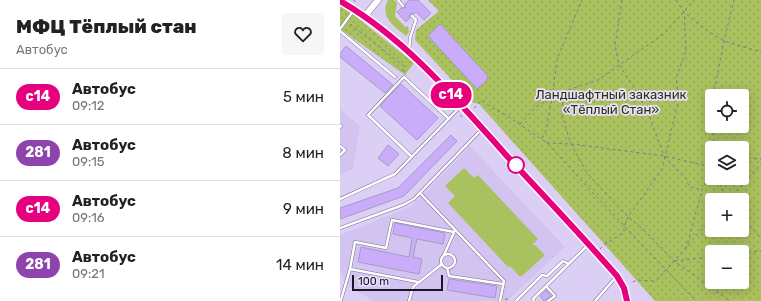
<!DOCTYPE html>
<html lang="ru">
<meta charset="utf-8">
<style>
:root{--surface:#fff;--page:#f6f6f6;--text:#222;--muted:#767676;--line:#e0e0e0}
body{margin:0;font-family:Rubik,sans-serif;background:var(--page);color:var(--text);height:100vh;display:flex;flex-direction:column;font-size:15px;white-space:nowrap}
*{box-sizing:border-box;margin:0}
p{font-size:13px;color:var(--muted)}
.icon{flex:none;width:22px;height:22px;fill:none;stroke:currentColor;stroke-width:2;stroke-linecap:round;stroke-linejoin:round}
.map{position:relative;flex:1;overflow:hidden}
.sheet{display:flex;flex-direction:column;background:var(--surface);width:340px}
.sheet>*{flex:none}
.badge{padding:0 8px;border-radius:13px;font-size:14px;line-height:26px}
.buttons{position:absolute;left:365px;top:89px;display:grid;gap:8px}
.buttons a{display:grid;place-items:center;width:44px;height:44px;border-radius:4px;background:var(--surface);box-shadow:0 2px 10px #0003;font-size:20px}
.scale{position:absolute;left:12px;bottom:10px;width:91px;box-sizing:border-box;padding-left:4px;border:2px solid #191522;border-top:0;font-size:11px;line-height:14px;white-space:nowrap;color:#191522;-webkit-text-stroke:3px #e8defd;paint-order:stroke}
.map>.badge{position:absolute;translate:-50% -50%;box-shadow:0 0 0 2px #fff}
.round{display:grid;place-items:center;flex:none;width:42px;height:42px;border-radius:4px;background:var(--page)}
.overview{display:flex;align-items:center;justify-content:space-between;height:68px;padding:0 16px}
h1{font-size:19px;font-weight:800;line-height:30px}
ul{padding:0;list-style:none}
li{display:flex;align-items:center;gap:12px;height:56px;padding:0 16px;border-top:1px solid var(--line)}
li div{flex:1}
li b{display:block;font-size:15px}
li em{font-style:normal}
li .badge{min-width:44px;font-weight:700;text-align:center}
main{display:flex;flex:1;min-height:0}
.map>svg:first-child{display:block}
.built{fill:#d3c3f1}
.grass{fill:#aac15f}
.park{fill:url(#park-dots);fill-rule:evenodd}
.building{fill:#c9adfa;stroke:#a79bc0}
.lines{fill:none;stroke-linecap:round;stroke-linejoin:round}
.service-casing{stroke:#7a6e91;stroke-width:3.5}
.tertiary-casing{stroke:#7a6e91;stroke-width:7}
.path{stroke:#817893;stroke-width:1;stroke-dasharray:3 3;stroke-linecap:butt}
.service{stroke:#fff;stroke-width:2.5}
.tertiary{stroke:#fff;stroke-width:6}
.line-casing{stroke:#fff;stroke-width:9}
.line{stroke:#e6007e;stroke-width:6}
.stop-dot{fill:#fff;stroke:#e6007e;stroke-width:2}
.labels{text-anchor:middle;stroke-width:3.5;stroke-linejoin:round;paint-order:stroke}
.park-label{font-size:13px;fill:#2b3406;stroke:#e8defd}
</style>
<main>
<section class="sheet">
<div class="overview"><div><h1>МФЦ Тёплый стан</h1><p>Автобус</p></div><a class="round"><svg class="icon" aria-label="heart" viewBox="0 0 24 24"><path d="M12 20l-8-8c-3-5 5-10 8-4 3-6 11-1 8 4z"/></svg></a></div>
<ul>
<li><span class="badge" style="background:#e6007e;color:#fff">с14</span><div><b>Автобус</b><p>09:12</p></div><em>5 мин</em></li>
<li><span class="badge" style="background:#8e44ad;color:#fff">281</span><div><b>Автобус</b><p>09:15</p></div><em>8 мин</em></li>
<li><span class="badge" style="background:#e6007e;color:#fff">с14</span><div><b>Автобус</b><p>09:16</p></div><em>9 мин</em></li>
<li><span class="badge" style="background:#8e44ad;color:#fff">281</span><div><b>Автобус</b><p>09:21</p></div><em>14 мин</em></li>
</ul>
</section>
<div class="map">
<svg width="421" height="301" viewBox="0 0 421 301">
<defs>
<pattern id="park-dots" width="8" height="8" patternUnits="userSpaceOnUse"><rect width="8" height="8" fill="#aac15f"/><path d="M2 2h.1M6 6h.1" fill="none" stroke="#92a552" stroke-width="1.8" stroke-linecap="round"/></pattern>
</defs>
<rect width="100%" height="100%" fill="#dccff6"/>
<g class="built">
<path d="M0,109L20,126L13,169L0,174Z"/>
<path d="M130,146L225,247L167,301H34L11,288L0,272V235L72,206Z"/>
</g>
<g class="grass">
<path d="M48,0H54L57,3L55,16L65,27L68,26L69,32L66,36C55,27 39,17 48,0Z"/>
<path d="M124,168L134,178L138,175L198,239L192,245H195L204,254V256L182,276H179L170,266L168,267L108,203L115,196L105,186Z"/>
</g>
<g class="park">
<path d="M88,0H421V301H315L139,104L132,102L75,40L76,30L99,11ZM372,96H402V126H372ZM372,148H402V178H372ZM372,200H402V230H372ZM372,252H402V282H372Z"/>
<path d="M0,5L5,8L74,63L65,75L0,29Z"/>
</g>
<g class="building">
<path d="M69,0H78L91,13L84,20L76,12L74,14L71,13L69,16L70,18L66,22L57,12L61,8H65V4Z"/>
<path d="M100,24L148,76L146,81L137,89L88,36Z"/>
<path d="M6,46L53,85L45,93L0,57V54Z"/>
<path d="M61,84L98,118L77,140L40,106Z"/>
<path d="M111,135L117,141L64,196L0,219V208L58,188Z"/>
<path d="M48,145L59,154L48,166L38,158Z"/>
<path d="M55,223L105,233L103,244L77,239L73,257L82,259L79,274L18,262L21,247L69,257L72,238L53,234Z"/>
<path d="M109,279L157,286L155,298L107,290Z"/>
<path d="M206,290L211,296L204,301L200,296Z"/>
</g>
<g class="lines">
<g class="service-casing">
<g id="service">
<path d="M58,0L63,6"/>
<path d="M0,29L14,10"/>
<path d="M0,31L55,77"/>
<path d="M69,52L70,38L76,20L72,16"/>
<path d="M90,101L103,87"/>
<path d="M0,125L1,126L0,127"/>
<path d="M0,146L5,150L0,155"/>
<path d="M72,157L28,115L64,77L109,119"/>
<path d="M80,193L164,281L160,301"/>
<path d="M0,199L55,174L121,106"/>
<path d="M0,228L63,205L74,199L142,129"/>
<circle cx="108" cy="261" r="7"/>
<path d="M104,255L115,230"/>
<path d="M107,268L109,276L163,284"/>
<path d="M10,269L78,282"/>
<path d="M206,286L215,296L208,301"/>
<path d="M1,300L10,269L15,242L46,248L52,220L114,232"/>
<path d="M69,301L73,287L102,264"/>
<path d="M176,301L202,275L207,276L223,261L229,264"/>
<path d="M194,301L193,299L248,245"/>
<path d="M255,301L276,277"/>
</g>
</g>
<g class="tertiary-casing">
<g id="tertiary">
<path d="M0,1C61,36 109,92 156,144C196,188 237,232 277,276L284,288L287,301"/>
<path d="M25,16L38,0"/>
</g>
</g>
<g class="path">
<path d="M14,0L15,2"/>
<path d="M282,0L275,45L279,65L293,86L307,110L324,156L347,180L349,187L362,190"/>
<path d="M336,0L344,12L363,28L384,41L421,52"/>
<path d="M10,24L64,66V72"/>
<path d="M225,91L221,112L231,144L247,173L288,217L303,229L334,261L390,301"/>
<path d="M373,96L384,41L394,0"/>
<path d="M372,103L370,113L375,148"/>
<path d="M134,108L142,100L151,107L169,117L207,143L253,193L356,301"/>
<path d="M120,115L124,119"/>
<path d="M180,124L197,106L225,91L258,80L325,33L354,0"/>
<path d="M202,138L206,131L212,98L217,59L242,0"/>
<path d="M207,143L231,144L324,156L372,167"/>
<path d="M402,158L421,159"/>
<path d="M377,178L387,199"/>
<path d="M388,200L421,164"/>
<path d="M402,217L421,238"/>
<path d="M260,249L264,245L284,232V227L288,217L322,169L339,99L336,78L346,51L344,12"/>
<path d="M346,249L362,190L372,168"/>
<path d="M402,253L421,251"/>
<path d="M335,261L372,257"/>
<path d="M293,282L297,280L316,281L372,218"/>
<path d="M165,299L171,300"/>
</g>
<use href="#service" class="service"/>
<use href="#tertiary" class="tertiary"/>
</g>
<g class="lines">
<g class="line-casing">
<path id="line" d="M0,1C65,38 117,100 166,155C203,195 241,235 277,276L284,288L287,301"/>
</g>
<use href="#line" class="line"/>
</g>
<circle class="stop-dot" cx="176" cy="165" r="8"/>
<g class="labels">
<g class="park-label">
<text x="271" y="99">Ландшафтный заказник<tspan x="271" dy="15">«Тёплый Стан»</tspan></text>
</g>
</g>
</svg>
<div class="buttons">
<a><svg class="icon" aria-label="locate" viewBox="0 0 24 24"><circle cx="12" cy="12" r="6"/><path d="M12 2v4M12 18v4M2 12h4M18 12h4"/></svg></a>
<a><svg class="icon" aria-label="layers" viewBox="0 0 24 24"><path d="M12 4l9 5-9 5-9-5zM3 14l9 5 9-5"/></svg></a>
<a>+</a>
<a>−</a>
</div>
<div class="scale">100 m</div>
<b class="badge" style="left:111px;top:95px;background:#e6007e;color:#fff">с14</b>
</div>
</main>
